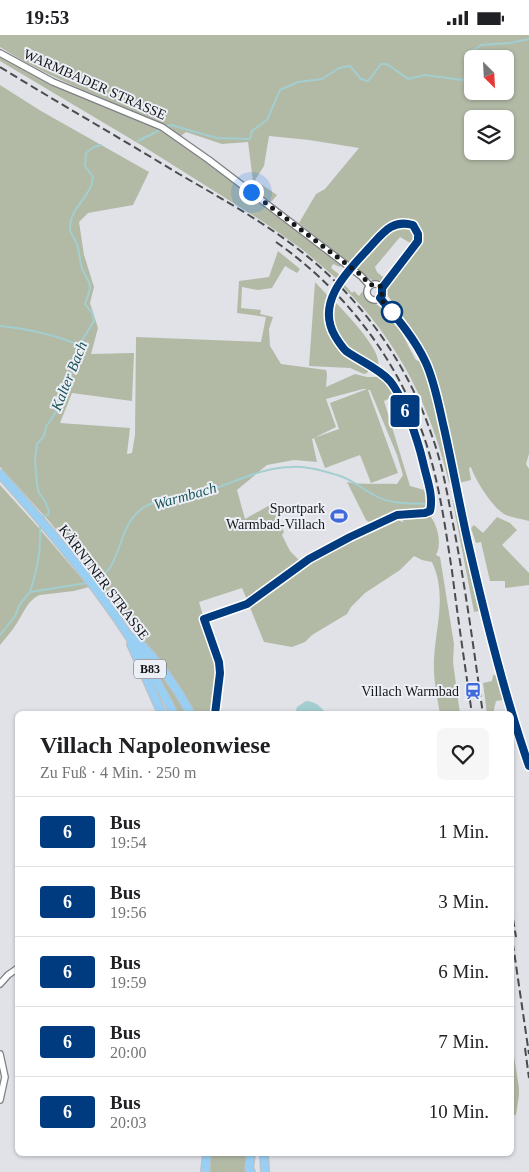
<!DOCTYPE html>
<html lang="de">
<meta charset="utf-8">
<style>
:root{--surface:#fff;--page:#f6f6f6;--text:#202124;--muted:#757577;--line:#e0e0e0}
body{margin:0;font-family:Georgia,serif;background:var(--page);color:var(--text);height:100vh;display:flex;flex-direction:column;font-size:19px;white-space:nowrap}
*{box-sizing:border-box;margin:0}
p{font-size:16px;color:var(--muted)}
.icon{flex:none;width:28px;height:28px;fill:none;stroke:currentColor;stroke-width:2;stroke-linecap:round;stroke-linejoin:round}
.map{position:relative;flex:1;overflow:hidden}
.sheet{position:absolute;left:15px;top:676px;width:499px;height:445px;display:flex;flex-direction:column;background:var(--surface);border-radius:8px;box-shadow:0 1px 4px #0004}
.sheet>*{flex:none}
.badge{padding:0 10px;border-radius:4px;font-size:18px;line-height:32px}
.needle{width:32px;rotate:156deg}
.fabs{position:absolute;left:464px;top:15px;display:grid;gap:10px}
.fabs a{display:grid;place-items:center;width:50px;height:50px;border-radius:8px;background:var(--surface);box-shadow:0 1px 4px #0004;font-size:25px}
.you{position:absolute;width:25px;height:25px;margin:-12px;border:4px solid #fff;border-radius:50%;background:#1a73e8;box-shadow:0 0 0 8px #1a73e833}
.map>.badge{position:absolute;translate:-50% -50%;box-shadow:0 0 0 2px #fff}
.round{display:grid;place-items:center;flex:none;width:52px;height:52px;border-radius:8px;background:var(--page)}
.summary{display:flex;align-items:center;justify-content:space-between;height:85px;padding:0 25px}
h1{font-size:24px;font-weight:800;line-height:38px}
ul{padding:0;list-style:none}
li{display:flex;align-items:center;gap:15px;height:70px;padding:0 25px;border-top:1px solid var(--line)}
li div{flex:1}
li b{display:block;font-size:19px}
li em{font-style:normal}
li .badge{min-width:55px;font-weight:700;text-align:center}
.status{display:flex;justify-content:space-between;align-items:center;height:35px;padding:0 25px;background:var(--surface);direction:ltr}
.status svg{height:14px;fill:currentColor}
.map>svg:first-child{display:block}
.green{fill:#b2baa6;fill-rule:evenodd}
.water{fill:#a3ced0}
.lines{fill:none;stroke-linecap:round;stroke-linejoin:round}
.stream{stroke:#a3ced0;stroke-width:2}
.minor-casing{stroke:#7e8086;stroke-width:8}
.major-casing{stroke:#bebebf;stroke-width:10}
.minor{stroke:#fff;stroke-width:5.5}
.major{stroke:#9acff4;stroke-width:8}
.rail{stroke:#4a4b4e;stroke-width:2;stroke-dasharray:8 4;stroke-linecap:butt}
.line-casing{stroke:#fff;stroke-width:11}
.line{stroke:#003b80;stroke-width:8}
.walk{stroke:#161719;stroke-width:5;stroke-dasharray:0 9}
.stop-dot{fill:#fff;stroke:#003b80;stroke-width:2.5}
.labels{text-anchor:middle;stroke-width:4;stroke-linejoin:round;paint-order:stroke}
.shield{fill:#edeff6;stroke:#56585b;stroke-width:1}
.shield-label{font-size:12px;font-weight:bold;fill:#161719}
.street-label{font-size:14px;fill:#161719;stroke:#edeff6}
.poi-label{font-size:14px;fill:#161719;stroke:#edeff6;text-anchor:end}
.water-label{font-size:15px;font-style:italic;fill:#195559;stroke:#edeff6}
</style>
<div class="status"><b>19:53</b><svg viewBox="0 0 49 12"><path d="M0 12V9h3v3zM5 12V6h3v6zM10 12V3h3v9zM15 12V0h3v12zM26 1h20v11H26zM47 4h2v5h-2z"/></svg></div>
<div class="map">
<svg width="529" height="1137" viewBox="0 0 529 1137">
<rect width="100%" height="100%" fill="#e0e2e8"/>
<g class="green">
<path d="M0,0H529V419L526,429L529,434V486C522,484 513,483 506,480C494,475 475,445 471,432L469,433L471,445L459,448L420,312L422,309L379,248L370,244L299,188L316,159L325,154L359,113L309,105L269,101L264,131L255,145L277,160L272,166L269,167L240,146L241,145L247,148L253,146L248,107L222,109L186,97L181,101C155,84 125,73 97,61C64,47 31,32 0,12ZM472,24H505V56H472ZM472,84H505V116H472ZM400,202L412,209L384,243L377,237L375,232Z"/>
<path d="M0,21C52,53 110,69 164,96L332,221L341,230L340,232L333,229L331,233L340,240L337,244L303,215L265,188L141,110L0,26Z"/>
<path d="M0,50L41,76L149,137L133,170L88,178L79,187L84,220L94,252L90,268L98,293L91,319L134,318L132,366L72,358L60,388L130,393L127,419L132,418L135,400L136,302L261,307L266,282L237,278L239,246L269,242L278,216L300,234L297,238L285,231L272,253L258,255L242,252L241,273L261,275L260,279L273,282L269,294L270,311L281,329L326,335L327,339L326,352L355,339L367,342H381L395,361L384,366L410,451L428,456L429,467L421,476L392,479L370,488L366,485L347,447C363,450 380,448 397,449L403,440L397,420L370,355H368L398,438L371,448L360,420L325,433L314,403L339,394L330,368L367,354H363L326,364L336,392L312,404L317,427L294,425L267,430L237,455L245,484L277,466L281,483L279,487L284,497L282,500L290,516L301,527L248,567L242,553L199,567L202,577L203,592L216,631L213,679H198L195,676L192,677L170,640L131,591L90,537L49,486L0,432Z"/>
<path d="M315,247L327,260C316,295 339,314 366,331L369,335L367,338L364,339L350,333L309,331Z"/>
<path d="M344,249L352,258L354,256L359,261L362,257H364L369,266C393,274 404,304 416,325L422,327L440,386L454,446L449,448C432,374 397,303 342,251Z"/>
<path d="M334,266C345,277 383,316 378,331C372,329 366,326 360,322C340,310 329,290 334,266Z"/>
<path d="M0,450L38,492L89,552L74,556L40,560C27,565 23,580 15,591C11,597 5,604 0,610Z"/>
<path d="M453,468L456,469L479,576L474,577Z"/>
<path d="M401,480L430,481C438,490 442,510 436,520L440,522L454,609L453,627L460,679H440C437,661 433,643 434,624C436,590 447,560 432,527L422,525L414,521L400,535L365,558L351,572L347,579L312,600L305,607L292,612L264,607L249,570L303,532L387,486L396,482L400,486L404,487L400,481Z"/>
<path d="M497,482L510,488L517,495L502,510L529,538V550L505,553V546H490L481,507L476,508L471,493L474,490L483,498Z"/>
<path d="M148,622L152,624L188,679H179Z"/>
<path d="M493,640H496L503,665L496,666L493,679H487L483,648L492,646Z"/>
<path d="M511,1002L519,1053V1060L516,1080H511L513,1059Z"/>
<path d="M211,1119H249L247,1137H210Z"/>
</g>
<path class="water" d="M306,666C316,667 321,671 326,679H295L297,672Z"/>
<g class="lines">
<g class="stream">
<path d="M168,91L171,90L217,103L250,104L252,96L267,85L280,55L298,47L322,44L339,33L350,31L361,44L368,46L381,29H387L408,44L425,40L463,45L467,35L471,17L481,10L510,8L529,4"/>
<path d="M138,106L160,95"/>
<path d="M0,291C28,294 53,299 79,310"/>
<path d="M453,466L456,465"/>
<path d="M42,485L44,481L48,480L49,476L45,466L39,458L37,450L35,425L37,409L44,401L46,392L56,377L79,320V310L94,286L92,278L85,269C87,263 90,257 90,251C89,244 84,240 82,233C79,225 80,215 76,207C74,202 70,199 70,193C70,171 92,162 93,142L85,131L86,118L94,112L101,110"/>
<path d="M94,546C125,533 114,490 146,471C161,463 178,464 194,460C227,452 258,432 292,432C307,431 323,436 337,440C350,443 362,454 374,460C389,469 408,468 426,469"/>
<path d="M30,557C38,532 41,515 40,489"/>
<path d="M0,600L15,581L20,569L30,557L87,548"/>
</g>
<g class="minor-casing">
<g id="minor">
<path d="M0,18L53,47L162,92L209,125L361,241L370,251"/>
<circle cx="375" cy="257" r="8"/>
<path d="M380,263C397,283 415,304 426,328C435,350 440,374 445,397C455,442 464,486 473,530C488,598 506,665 529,731"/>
<path d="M0,949L8,940L18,933"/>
<path d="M0,1019L5,1042L0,1065"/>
</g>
</g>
<g class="major-casing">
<g id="major">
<path d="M0,439C67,514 129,589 174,679"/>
<path d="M135,603C157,625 176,651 191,679"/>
<path d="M131,609L162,679"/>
<path d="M251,1119L249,1133L251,1137"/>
<path d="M264,1119L265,1137"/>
<path d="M205,1137L207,1119"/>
</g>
</g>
<use href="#minor" class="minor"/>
<use href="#major" class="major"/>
<g class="rail">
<path d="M0,32C60,69 120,103 179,139C217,161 255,182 290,208C356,256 406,324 432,401C443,431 448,463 454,494C466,555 474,617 483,679"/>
<path d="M276,207C350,259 405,334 430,421C441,459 446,498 452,536C458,584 465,631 472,679"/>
<path d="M511,872L516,902"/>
<path d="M511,896L529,1019"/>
<path d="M525,1013L529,1043"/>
</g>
</g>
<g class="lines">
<g class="line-casing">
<path id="line" d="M215,679L220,638L219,627L204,584L247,569L309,524L350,502L397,480L425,478L430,476C434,460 426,442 423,427C418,406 404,363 390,346C378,333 360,326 346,316C342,312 338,306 335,301C315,267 348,236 369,213C383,198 392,184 413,190L418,199V206L382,253V260L380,263C397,283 415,304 426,328C435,348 439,372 444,393C453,433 460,473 469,512C486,586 504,659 529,731"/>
</g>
<use href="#line" class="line"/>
<path class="walk" d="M251,157L361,240L370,250L375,249L380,251L383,257L380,263L393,279L392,277"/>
</g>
<defs>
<g id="stadium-bare" transform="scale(1.35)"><path d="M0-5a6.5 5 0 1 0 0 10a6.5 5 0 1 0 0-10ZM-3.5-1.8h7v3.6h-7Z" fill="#406adb" stroke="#edeff6" stroke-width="2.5" paint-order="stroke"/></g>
<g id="station-bare" transform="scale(1.35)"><path d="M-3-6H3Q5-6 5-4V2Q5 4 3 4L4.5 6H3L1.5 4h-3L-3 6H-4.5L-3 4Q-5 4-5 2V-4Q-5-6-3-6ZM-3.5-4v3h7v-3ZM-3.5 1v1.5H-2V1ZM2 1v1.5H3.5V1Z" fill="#406adb" stroke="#edeff6" stroke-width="2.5" paint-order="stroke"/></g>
</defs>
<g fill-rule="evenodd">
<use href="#stadium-bare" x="339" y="481"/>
<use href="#station-bare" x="473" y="656"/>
</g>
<circle class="stop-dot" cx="392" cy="277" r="10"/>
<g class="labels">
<rect class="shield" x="134" y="624.5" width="32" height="19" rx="4"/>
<g class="shield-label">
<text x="150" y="638">B83</text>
</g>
<g class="street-label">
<text transform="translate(95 49) rotate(24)" y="5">WARMBADER STRASSE</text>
<text transform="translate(104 547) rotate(53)" y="5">KÄRNTNER STRASSE</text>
</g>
<g class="poi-label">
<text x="325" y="478">Sportpark<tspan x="325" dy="16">Warmbad-Villach</tspan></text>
<text x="459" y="661">Villach Warmbad</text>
</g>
<g class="water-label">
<text transform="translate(69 341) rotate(-68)" y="5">Kalter Bach</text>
<text transform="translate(185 461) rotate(-16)" y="5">Warmbach</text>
</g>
</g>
</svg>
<div class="fabs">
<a><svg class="needle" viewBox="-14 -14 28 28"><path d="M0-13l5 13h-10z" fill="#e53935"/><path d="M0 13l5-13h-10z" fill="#757577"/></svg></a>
<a><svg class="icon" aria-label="layers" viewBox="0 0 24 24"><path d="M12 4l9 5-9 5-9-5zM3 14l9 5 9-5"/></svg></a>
</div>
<div class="you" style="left:251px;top:157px"></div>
<b class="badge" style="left:405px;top:376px;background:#003b80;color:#fff">6</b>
<section class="sheet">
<div class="summary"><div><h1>Villach Napoleonwiese</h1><p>Zu Fuß · 4 Min. · 250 m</p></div><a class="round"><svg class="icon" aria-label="heart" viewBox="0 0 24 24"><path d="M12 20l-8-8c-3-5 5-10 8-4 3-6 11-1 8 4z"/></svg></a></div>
<ul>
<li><span class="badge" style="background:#003b80;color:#fff">6</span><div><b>Bus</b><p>19:54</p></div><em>1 Min.</em></li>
<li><span class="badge" style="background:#003b80;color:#fff">6</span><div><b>Bus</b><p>19:56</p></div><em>3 Min.</em></li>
<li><span class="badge" style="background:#003b80;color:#fff">6</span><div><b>Bus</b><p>19:59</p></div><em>6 Min.</em></li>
<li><span class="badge" style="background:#003b80;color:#fff">6</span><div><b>Bus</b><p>20:00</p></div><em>7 Min.</em></li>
<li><span class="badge" style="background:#003b80;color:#fff">6</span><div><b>Bus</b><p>20:03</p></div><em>10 Min.</em></li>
</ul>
</section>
</div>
